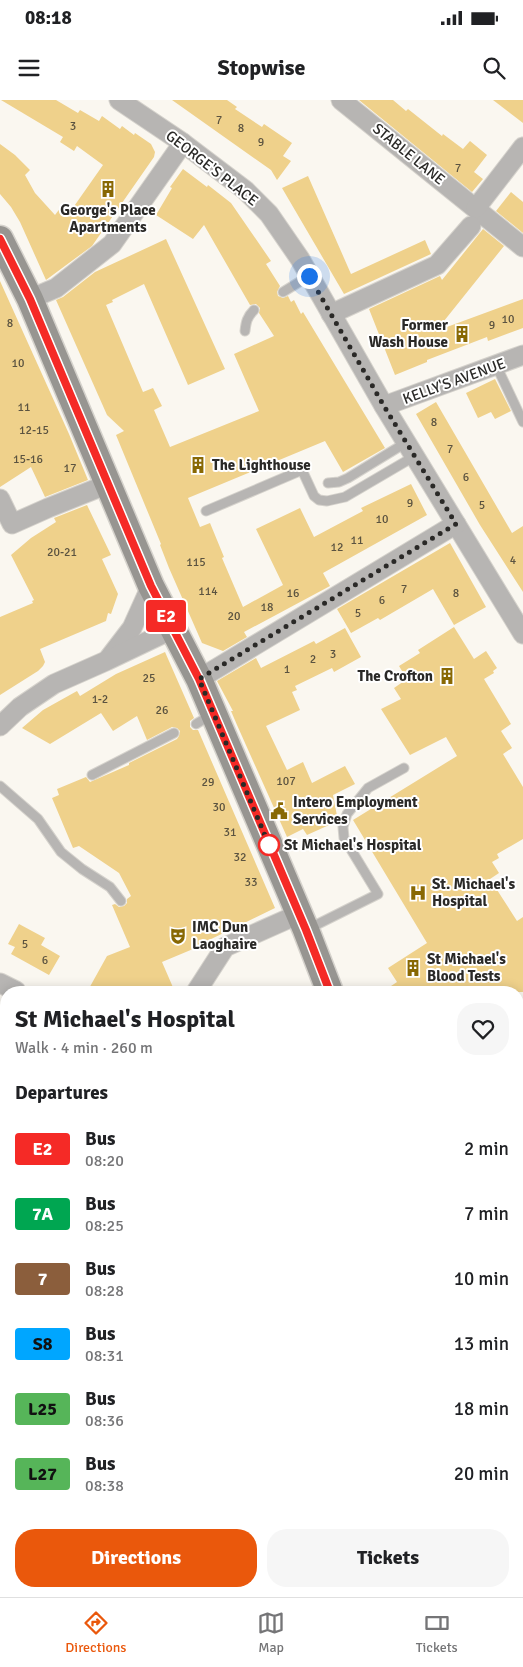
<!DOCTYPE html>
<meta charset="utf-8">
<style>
:root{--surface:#fff;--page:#f6f6f6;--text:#202124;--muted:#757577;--line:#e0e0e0;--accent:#ea580c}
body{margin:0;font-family:Signika,sans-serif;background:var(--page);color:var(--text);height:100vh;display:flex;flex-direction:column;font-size:19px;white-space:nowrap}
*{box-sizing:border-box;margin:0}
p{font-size:16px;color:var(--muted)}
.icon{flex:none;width:28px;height:28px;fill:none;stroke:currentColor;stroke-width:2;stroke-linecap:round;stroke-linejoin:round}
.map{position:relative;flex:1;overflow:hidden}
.sheet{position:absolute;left:0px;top:886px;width:524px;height:611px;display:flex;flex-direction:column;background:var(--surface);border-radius:20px 20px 0 0;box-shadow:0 2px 12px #0003}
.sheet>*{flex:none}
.badge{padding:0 10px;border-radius:4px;font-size:18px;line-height:32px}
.you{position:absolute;width:25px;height:25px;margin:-12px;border:4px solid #fff;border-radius:50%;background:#1a73e8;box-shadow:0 0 0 8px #1a73e833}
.map>.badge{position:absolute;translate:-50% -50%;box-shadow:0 0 0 2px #fff}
h2{padding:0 15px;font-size:19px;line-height:45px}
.round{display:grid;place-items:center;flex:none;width:52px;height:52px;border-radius:20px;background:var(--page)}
.head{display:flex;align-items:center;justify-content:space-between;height:85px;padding:0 15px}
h1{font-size:24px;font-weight:800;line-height:38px}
.cta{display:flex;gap:10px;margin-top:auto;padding:10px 15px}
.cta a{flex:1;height:58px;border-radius:20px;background:var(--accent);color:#fff;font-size:20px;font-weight:800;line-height:58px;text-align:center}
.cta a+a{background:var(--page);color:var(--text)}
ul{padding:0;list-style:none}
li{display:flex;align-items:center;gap:15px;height:65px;padding:0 15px}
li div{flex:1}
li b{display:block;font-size:19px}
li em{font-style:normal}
li .badge{min-width:55px;font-weight:700;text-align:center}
.status{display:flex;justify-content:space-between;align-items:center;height:35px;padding:0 25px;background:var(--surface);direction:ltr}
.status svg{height:14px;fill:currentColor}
header{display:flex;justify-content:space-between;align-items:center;height:65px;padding:0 15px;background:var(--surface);font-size:22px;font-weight:800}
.tab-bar{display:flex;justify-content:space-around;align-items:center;height:70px;border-top:1px solid var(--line);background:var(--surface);font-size:14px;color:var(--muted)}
.tab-bar a{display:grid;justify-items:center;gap:2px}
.tab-bar .active{color:var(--accent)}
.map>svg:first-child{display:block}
.building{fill:#efd18b}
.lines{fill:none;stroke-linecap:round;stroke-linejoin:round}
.lane-casing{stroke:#d5d2cc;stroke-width:11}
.street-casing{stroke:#d5d2cc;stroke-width:21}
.secondary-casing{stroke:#d5d2cc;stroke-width:29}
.lane{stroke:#b7b5b3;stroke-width:9}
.street{stroke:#b7b5b3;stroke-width:19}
.secondary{stroke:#979591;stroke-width:26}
.line-casing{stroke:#fff;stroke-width:11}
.line{stroke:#f52a26;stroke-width:8}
.walk{stroke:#2a2927;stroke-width:5;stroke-dasharray:0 9}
.stop-dot{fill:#fff;stroke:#f52a26;stroke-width:2.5}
.labels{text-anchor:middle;stroke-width:4;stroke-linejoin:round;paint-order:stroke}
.number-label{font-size:12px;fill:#5b5340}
.street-label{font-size:15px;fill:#2a2927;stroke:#fff}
.poi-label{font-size:15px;font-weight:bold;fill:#2a2927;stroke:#fff;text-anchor:start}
.stop-label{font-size:15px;font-weight:bold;fill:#2a2927;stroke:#fff;text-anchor:start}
</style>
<div class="status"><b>08:18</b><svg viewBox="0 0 49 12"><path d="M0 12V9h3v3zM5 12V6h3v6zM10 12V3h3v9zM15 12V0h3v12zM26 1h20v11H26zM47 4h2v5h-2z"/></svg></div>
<header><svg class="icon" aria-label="menu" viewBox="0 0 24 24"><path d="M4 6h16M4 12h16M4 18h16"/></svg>Stopwise<svg class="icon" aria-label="search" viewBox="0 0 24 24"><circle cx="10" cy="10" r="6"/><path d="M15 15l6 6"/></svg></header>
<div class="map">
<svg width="523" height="1497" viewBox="0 0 523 1497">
<rect width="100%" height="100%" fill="#faf7f0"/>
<g class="building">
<path d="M1,0H56L78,13L80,10L99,21L102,16L120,29L122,26L134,35L135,33L151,44L155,52L154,57L92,146L46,180L20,122L11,107L0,94V44L15,55L30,70L25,75L35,93L55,115L61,107L70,112L103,65L77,46L74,51L60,42L63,37Z"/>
<path d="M172,0H227L237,7L235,9L262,27L264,24L292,43L283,56L291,61L277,80L271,70Z"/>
<path d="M359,0H393L406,11L408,9L442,36L443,34L463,49L470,41L487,55L474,72L483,79L472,92Z"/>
<path d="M493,0H523V23Z"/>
<path d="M183,69L207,87L208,85L231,103L271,161L266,164L280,186L277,192L278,196L283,198L288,196L291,202L294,200L301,214L303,212L385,348L343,372L325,341L188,398L200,427L210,423L224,457L222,458L243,507L283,485L256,429L300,408L314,437L363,411L361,408L411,384L427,415L323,473L330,486L244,532L247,537L223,551L202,543L169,468L160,445L161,444L116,335L124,331L107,315L56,200L63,197L95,172L166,139L225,269L188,285L144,184L112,200L113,202L106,205L143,292L153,288L162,306L154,310L170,347L259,311L234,254L274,236L259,213L260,208L256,204L250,205L204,125L193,139L156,115L172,88L170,87Z"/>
<path d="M308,76L351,174L425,140L431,154L344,194L282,88Z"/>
<path d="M511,92L523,102V133L496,111Z"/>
<path d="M483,129L504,146L436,231L523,199V228L488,241L487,237L427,260V262L395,275L369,209L440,176L442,180Z"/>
<path d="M0,181L69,334L88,380L45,397L31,367L0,387Z"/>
<path d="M495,279L511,311L495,319L491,312L478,318L466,293Z"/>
<path d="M436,302L512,433L523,426V492L480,425L416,314Z"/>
<path d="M87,405L111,455L102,459L118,494L111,514L108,513L106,521L40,549L45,562L43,566L38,571L0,595V517L33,503L32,501L34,500L11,455L31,438L56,422L54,418Z"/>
<path d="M450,443L486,507L454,525L433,489L380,520L378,518L351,533L337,509Z"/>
<path d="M454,527L474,559L486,551L497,568L493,571L494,573L484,579L511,624L501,631L512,648L503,654L523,687V739L497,754L499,758L492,762L499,773L490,779L517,821L523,817V892H382L397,882L388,868L427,843L353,720L457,656L446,637L410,655L381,609L401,599L394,588L407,579L399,566L420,553L418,550Z"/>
<path d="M345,528L361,557L334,572L332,568L295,586L297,590L292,592L300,610L266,626L287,670L303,662L312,683L345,666L355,684L333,695L338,721L307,735L303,729L287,737L237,625L231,611H233L217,581L256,558L261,568L314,541L316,544Z"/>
<path d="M165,552L194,618L190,621V627L193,630H198L275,808L205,842V844L162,862L175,892H87L107,856L130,847L112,805L115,804L119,807L124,806L127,803V799L131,796L119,773L79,746L73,748L52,698L59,695L57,689L86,677L90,682L129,665V663L177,639L179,636L180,631L177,628L172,627L147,640L137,616L113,631L101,613L50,644L22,628L43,610L77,591L80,596L116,574Z"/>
<path d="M19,824L45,838L41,845L60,856L49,875L11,854L15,847L8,844Z"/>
</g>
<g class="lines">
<g class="lane-casing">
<g id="lane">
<path d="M283,192L309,176"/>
<path d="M245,231C246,222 247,217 254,210"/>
<path d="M496,265L523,322"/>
<path d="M328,383L339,382L348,378L407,342"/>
<path d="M206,411L302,370L314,396L319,400L327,401L345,397L415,356"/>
<path d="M196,624L211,615"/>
<path d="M92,675L174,633"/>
<path d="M0,686L38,719L61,752L82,769L110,787L121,801"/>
<path d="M308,829L378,794L344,738L343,727L347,714L368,688L404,668"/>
<path d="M518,980L523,993"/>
<path d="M518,1022L523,1019"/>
<path d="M0,1179L6,1193"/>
<path d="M399,1491L401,1497"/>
<path d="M186,1497L197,1491"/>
</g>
</g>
<g class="street-casing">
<g id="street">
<path d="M119,0L183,43L245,90L269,114L300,159L384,306L523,534"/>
<path d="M341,0L523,147"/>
<path d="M476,108L523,47"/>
<path d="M30,199L56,188L112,144L183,43"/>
<path d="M331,214L437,165L471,126"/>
<path d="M384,306L523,255"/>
<path d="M0,399L12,424L48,408L108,384"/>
<path d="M109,558L132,528L151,486"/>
<path d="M199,579L456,424"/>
<path d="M0,626L20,607L54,584L106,561L173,529"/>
<path d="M0,883L16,891"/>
<path d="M196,892L225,847L299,814"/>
<path d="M518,1194L523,1192"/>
<path d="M518,1461L523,1459"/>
<path d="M0,1489L6,1486"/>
<path d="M446,1497L457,1491"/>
</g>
</g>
<g class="secondary-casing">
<g id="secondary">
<path d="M0,139L30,199L151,486L199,579L306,830L330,892"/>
<path d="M518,1328L523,1340"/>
</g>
</g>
<use href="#lane" class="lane"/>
<use href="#street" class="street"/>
<use href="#secondary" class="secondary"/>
</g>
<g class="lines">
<g class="line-casing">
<path id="line" d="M0,139L30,199L151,486L199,579L306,830L330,892"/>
</g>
<use href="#line" class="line"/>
<path class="walk" d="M269,745L272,752L199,579L456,424L384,306L309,176"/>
</g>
<defs>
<g id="building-bare" transform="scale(1.35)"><path d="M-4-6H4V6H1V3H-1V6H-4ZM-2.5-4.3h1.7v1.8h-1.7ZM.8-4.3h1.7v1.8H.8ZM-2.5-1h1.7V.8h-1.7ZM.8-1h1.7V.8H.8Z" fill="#886804" stroke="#fff" stroke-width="2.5" paint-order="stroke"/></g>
<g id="civic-bare" transform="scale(1.35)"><path d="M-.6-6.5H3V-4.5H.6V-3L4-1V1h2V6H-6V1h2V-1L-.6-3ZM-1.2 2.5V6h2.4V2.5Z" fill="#886804" stroke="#fff" stroke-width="2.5" paint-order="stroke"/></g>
<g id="hospital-bare" transform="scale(1.35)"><path d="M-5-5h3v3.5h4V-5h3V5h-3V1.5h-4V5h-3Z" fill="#886804" stroke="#fff" stroke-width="2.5" paint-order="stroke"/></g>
<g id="theatre-bare" transform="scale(1.35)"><path d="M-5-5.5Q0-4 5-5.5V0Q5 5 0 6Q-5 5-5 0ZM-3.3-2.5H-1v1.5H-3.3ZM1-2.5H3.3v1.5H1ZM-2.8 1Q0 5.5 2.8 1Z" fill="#886804" stroke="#fff" stroke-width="2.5" paint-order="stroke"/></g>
</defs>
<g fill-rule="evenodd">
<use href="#building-bare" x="108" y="89"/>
<use href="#building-bare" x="462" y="234"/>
<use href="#building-bare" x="198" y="365"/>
<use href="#building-bare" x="447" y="576"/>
<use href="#civic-bare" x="279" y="711"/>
<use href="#hospital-bare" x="418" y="793"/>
<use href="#theatre-bare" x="178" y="836"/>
<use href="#building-bare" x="413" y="868"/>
</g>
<circle class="stop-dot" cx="269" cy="745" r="10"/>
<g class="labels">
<g class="number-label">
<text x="219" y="24">7</text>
<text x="73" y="30">3</text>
<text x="241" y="32">8</text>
<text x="261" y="46">9</text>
<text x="458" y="72">7</text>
<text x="508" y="223">10</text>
<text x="10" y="227">8</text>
<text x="492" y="229">9</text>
<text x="18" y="267">10</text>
<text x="24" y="311">11</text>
<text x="434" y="326">8</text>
<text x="34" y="334">12-15</text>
<text x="450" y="353">7</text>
<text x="28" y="363">15-16</text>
<text x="70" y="372">17</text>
<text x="466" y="381">6</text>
<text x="410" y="407">9</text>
<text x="482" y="409">5</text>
<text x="382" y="423">10</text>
<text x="357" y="444">11</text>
<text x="337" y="451">12</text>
<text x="62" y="456">20-21</text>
<text x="513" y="464">4</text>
<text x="196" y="466">115</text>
<text x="404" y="493">7</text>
<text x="208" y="495">114</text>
<text x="293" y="497">16</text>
<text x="456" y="497">8</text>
<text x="382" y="504">6</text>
<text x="267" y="511">18</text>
<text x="358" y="517">5</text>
<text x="234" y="520">20</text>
<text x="333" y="558">3</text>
<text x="313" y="563">2</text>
<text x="287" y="573">1</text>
<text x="149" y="582">25</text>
<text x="100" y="603">1-2</text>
<text x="162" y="614">26</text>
<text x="286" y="685">107</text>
<text x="208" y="686">29</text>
<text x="219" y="711">30</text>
<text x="230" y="736">31</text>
<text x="240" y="761">32</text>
<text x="251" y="786">33</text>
<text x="25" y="848">5</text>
<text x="45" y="864">6</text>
</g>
<g class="street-label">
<text transform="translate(409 54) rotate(39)" y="5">STABLE LANE</text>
<text transform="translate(212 68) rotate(38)" y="5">GEORGE'S PLACE</text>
<text transform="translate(454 281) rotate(-20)" y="5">KELLY'S AVENUE</text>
</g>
<g class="poi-label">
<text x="108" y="115" text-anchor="middle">George's Place<tspan x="108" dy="17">Apartments</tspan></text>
<text x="448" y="230" text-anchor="end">Former<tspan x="448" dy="17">Wash House</tspan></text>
<text x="212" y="370">The Lighthouse</text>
<text x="433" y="581" text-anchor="end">The Crofton</text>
<text x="293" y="707">Intero Employment<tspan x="293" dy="17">Services</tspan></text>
<text x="432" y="789">St. Michael's<tspan x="432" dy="17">Hospital</tspan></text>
<text x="192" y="832">IMC Dun<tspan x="192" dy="17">Laoghaire</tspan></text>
<text x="427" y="864">St Michael's<tspan x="427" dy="17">Blood Tests</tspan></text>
</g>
<g class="stop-label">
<text x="284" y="750">St Michael's Hospital</text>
</g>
</g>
</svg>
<div class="you" style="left:309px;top:176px"></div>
<b class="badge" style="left:166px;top:516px;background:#f52a26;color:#fff">E2</b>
<section class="sheet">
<div class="head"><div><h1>St Michael's Hospital</h1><p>Walk · 4 min · 260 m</p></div><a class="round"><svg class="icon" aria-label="heart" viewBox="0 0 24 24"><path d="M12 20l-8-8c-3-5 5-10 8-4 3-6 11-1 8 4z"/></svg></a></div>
<h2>Departures</h2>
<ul>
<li><span class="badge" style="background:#f52a26;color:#fff">E2</span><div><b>Bus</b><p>08:20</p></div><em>2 min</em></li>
<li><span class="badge" style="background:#00a651;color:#fff">7A</span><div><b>Bus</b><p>08:25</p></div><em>7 min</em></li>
<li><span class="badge" style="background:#8b5e3c;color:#fff">7</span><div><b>Bus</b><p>08:28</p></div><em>10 min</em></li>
<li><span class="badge" style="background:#00a6ff;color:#111">S8</span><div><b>Bus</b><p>08:31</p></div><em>13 min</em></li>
<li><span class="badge" style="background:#56b559;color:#111">L25</span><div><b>Bus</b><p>08:36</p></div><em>18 min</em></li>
<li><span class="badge" style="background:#56b559;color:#111">L27</span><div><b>Bus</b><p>08:38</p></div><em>20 min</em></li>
</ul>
<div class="cta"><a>Directions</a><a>Tickets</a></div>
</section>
</div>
<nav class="tab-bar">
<a class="active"><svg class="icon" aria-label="directions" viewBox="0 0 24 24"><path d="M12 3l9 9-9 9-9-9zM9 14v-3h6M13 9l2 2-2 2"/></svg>Directions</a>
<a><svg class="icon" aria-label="map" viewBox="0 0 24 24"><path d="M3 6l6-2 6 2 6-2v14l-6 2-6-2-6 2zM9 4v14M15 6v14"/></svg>Map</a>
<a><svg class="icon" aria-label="tickets" viewBox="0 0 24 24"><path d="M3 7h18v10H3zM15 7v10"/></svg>Tickets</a>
</nav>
